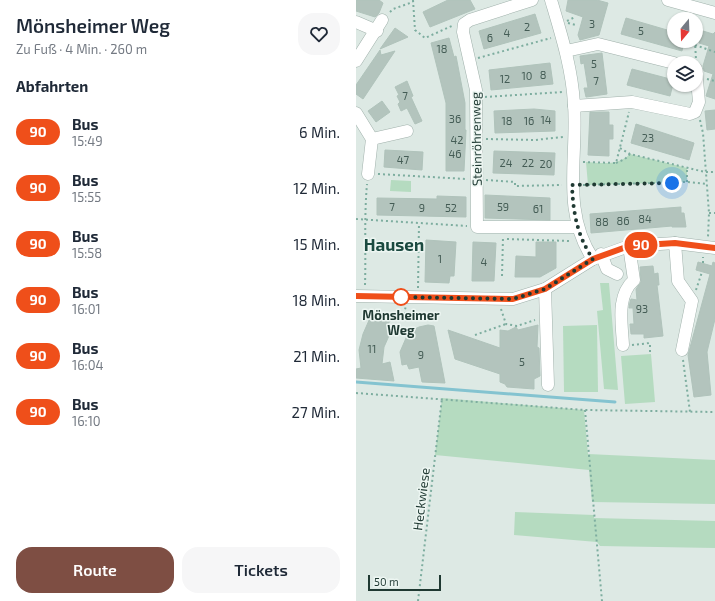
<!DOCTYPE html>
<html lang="de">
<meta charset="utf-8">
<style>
:root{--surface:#fff;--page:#f6f6f7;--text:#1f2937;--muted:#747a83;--accent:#7e4e43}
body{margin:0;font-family:"Exo 2",sans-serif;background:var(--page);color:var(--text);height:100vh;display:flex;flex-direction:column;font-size:15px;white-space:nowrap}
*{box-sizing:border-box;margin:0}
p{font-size:13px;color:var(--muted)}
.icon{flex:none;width:22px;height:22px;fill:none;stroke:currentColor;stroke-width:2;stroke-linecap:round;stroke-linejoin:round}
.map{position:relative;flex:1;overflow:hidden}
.sheet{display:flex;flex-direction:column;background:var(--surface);width:356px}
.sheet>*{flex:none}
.badge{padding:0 8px;border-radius:13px;font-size:14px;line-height:26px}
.needle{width:26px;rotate:199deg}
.controls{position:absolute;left:311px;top:12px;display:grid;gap:8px}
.controls a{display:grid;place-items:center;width:36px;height:36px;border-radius:50%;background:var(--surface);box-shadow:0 1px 3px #0004;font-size:20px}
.scale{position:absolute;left:12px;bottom:10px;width:73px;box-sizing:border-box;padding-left:4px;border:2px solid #1f3932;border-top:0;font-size:11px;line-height:14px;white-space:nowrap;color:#1f3932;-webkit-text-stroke:3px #edf6f2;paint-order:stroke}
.you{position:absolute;width:20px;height:20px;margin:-10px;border:3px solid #fff;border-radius:50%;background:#1a73e8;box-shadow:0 0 0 6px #1a73e833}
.map>.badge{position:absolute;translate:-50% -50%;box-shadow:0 0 0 2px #fff}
h2{padding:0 16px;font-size:15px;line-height:36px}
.round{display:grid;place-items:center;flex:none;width:42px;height:42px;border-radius:16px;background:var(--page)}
.head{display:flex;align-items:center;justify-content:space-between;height:68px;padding:0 16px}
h1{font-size:19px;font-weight:600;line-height:30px}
.action{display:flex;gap:8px;margin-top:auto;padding:8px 16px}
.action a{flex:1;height:46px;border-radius:16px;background:var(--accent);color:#fff;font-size:16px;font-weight:600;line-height:46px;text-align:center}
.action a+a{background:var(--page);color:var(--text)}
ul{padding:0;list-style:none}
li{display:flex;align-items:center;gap:12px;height:56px;padding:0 16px}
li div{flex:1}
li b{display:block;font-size:15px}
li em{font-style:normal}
li .badge{min-width:44px;font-weight:700;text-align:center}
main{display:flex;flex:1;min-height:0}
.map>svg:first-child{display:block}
.green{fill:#b5dbc0}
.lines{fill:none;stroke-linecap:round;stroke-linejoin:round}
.stream{stroke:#84c3d0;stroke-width:3}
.building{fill:#b3c4bd;stroke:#b0c3bb}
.minor-casing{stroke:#a0b1ab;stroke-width:13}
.path{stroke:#7dad9f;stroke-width:2;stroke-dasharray:2 3;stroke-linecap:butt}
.minor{stroke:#fff;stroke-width:12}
.line-casing{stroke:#fff;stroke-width:9}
.line{stroke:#ef4f1a;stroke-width:6}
.walk{stroke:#1f3932;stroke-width:4;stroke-dasharray:0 7.2}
.stop-dot{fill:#fff;stroke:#ef4f1a;stroke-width:2}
.labels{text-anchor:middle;stroke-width:3;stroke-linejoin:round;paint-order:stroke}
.number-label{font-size:11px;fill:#445c55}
.street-label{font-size:13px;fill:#1f3932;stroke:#edf6f2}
.stop-label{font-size:13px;font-weight:bold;fill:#1f3932;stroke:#edf6f2}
.district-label{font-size:17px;font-weight:bold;fill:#1b4a40;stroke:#edf6f2}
</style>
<main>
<section class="sheet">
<div class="head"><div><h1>Mönsheimer Weg</h1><p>Zu Fuß · 4 Min. · 260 m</p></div><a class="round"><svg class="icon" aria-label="heart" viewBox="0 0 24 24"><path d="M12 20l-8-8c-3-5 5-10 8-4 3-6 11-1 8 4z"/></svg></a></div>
<h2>Abfahrten</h2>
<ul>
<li><span class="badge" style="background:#ef4f1a;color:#fff">90</span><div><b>Bus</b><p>15:49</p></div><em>6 Min.</em></li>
<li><span class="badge" style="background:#ef4f1a;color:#fff">90</span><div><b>Bus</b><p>15:55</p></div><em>12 Min.</em></li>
<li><span class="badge" style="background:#ef4f1a;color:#fff">90</span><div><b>Bus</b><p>15:58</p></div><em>15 Min.</em></li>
<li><span class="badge" style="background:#ef4f1a;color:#fff">90</span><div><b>Bus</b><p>16:01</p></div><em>18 Min.</em></li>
<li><span class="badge" style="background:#ef4f1a;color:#fff">90</span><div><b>Bus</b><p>16:04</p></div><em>21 Min.</em></li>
<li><span class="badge" style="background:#ef4f1a;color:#fff">90</span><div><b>Bus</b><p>16:10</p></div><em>27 Min.</em></li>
</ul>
<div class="action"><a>Route</a><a>Tickets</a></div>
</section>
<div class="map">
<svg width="359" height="601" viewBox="0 0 359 601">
<rect width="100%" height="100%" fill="#dde9e4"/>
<g class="green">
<path d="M274,154L331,168V182L232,185L230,162C246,163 262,166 274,154Z"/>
<path d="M35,180L55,181V192L34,191Z"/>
<path d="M244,283H253L262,390L248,389L241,311L247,310Z"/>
<path d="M241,325L242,392H208L207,326Z"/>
<path d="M295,354L299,402L269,404L265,356Z"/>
<path d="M86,398L228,410L232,454L359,460V504L236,502L233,470L79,455Z"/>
<path d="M159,512L238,515V518L359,521V548L244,546L241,542L158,535Z"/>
</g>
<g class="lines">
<path class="stream" d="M0,382L259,402"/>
</g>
<g class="building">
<path d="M0,0H23L27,3L23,13L19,17L0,11Z"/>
<path d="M92,0H114L119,9L74,27L67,12Z"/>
<path d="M212,0H241L252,3L243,35L224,40L222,35L227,17L210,11Z"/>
<path d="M179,14L185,33L128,49L123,31Z"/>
<path d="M270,18L318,32V41H328L326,51L265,34Z"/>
<path d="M39,28L52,37L24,49Z"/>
<path d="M347,31L357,34L359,32V99L350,96L357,74L348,71L347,66L353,46L343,43Z"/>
<path d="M93,38L98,57L100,56L109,103V130H110L108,171H90V103L75,43Z"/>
<path d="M24,50L25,55L39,51L7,99L0,94V85Z"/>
<path d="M246,53L251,94L230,97L228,88H232L228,63L225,64L224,56Z"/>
<path d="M194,63L197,84L135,90L133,70Z"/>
<path d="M276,69L318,80L314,96L271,85Z"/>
<path d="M51,81L57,96L55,97L66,121L59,124L51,108L45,111L42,104L44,102L41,96L43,95L39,87Z"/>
<path d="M26,101L34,112L20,122L12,111Z"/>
<path d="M178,109L199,111V131L139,133L138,111Z"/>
<path d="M359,110V129L351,130L349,111Z"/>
<path d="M234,112H253V125H257V139H253V156L232,155Z"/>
<path d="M280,124L338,143L333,160L275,143Z"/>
<path d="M29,150L67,152L66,170L28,167Z"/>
<path d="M138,151L199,153L198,175L137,173Z"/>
<path d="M129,195L194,198V220L129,218Z"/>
<path d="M81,196L110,197V217L21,215V198L81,199Z"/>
<path d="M325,207V213H328L330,227H316V226L235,233L234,214Z"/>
<path d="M70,240L100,242L98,276H94L93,283L69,282Z"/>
<path d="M117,242L140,243L138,281H116Z"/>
<path d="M180,242H200V268L184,277H159L160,256L180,257Z"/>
<path d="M342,262L356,266L357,262L359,263V319L351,352L355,395L338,397L332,355L354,274L340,270Z"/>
<path d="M297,266L298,274L302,273L303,285H301L307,336L288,338V334H275L274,324H278L277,308H273L274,302L275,299L281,300L280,289L285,282L284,267Z"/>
<path d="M24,316L35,320L31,325L36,329L28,347L26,364L34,362L38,381L0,378V369L5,368L3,350L7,334L14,318H22Z"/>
<path d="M72,325L78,326L89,383L66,382L63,367L53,369L51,364L46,365L44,352L50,338L55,331L63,327Z"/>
<path d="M182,325L181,347L183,348L184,376L178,379V389L151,387L149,384L144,382V374L99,359L92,330L144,348V330L152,331L160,327L162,330Z"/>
</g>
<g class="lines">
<g class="minor-casing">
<g id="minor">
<path d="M176,0L114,20L108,24L107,32L120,90L121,227H222"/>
<path d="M195,0C205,34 216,68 218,104C222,157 205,211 237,259"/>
<path d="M312,0L359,13"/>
<path d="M0,22L21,31"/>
<path d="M210,51L242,44L318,63"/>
<path d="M0,61L26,20"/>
<path d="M218,106L276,102L334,114L339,112L343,102L340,69"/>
<path d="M0,113L16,139L12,174"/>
<path d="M16,139L51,131"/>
<path d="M319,243L322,281L336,301L326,350"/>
<path d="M245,254L251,269L261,274"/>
<path d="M189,289L192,385"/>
<path d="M0,296L157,299L189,289L237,259L273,246L319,243L359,248"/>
<path d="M267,345C266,323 260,296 278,280L273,246"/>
</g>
</g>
<g class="path">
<path d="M57,0L59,30L69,38L98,25"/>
<path d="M34,12L37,9L57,2"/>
<path d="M211,21L219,17"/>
<path d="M212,23L220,25"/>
<path d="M339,41L340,60"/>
<path d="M339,45L359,52"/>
<path d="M122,58L195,38"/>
<path d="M351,79L359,81"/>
<path d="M129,97L207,92"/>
<path d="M344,120L347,133L353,213L352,237"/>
<path d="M130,139L179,140L207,137"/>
<path d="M264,148L274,154"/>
<path d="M227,162L260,163L273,112"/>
<path d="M260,163L269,159L274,154L349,172H359"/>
<path d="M22,174L110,179"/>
<path d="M130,180L159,182V186L206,185"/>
<path d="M331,182V168"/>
<path d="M227,185L331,182L351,184"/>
<path d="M353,213H359"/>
<path d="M0,219L111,226"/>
<path d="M151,239L213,241"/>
<path d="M347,263V257"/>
<path d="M146,276L147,237"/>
<path d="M9,285C10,251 8,218 11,184"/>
<path d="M62,288L63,223"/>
<path d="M340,290L346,272"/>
<path d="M145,309L150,324L161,326L179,320"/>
<path d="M37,315L48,313L50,306"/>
<path d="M119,335L150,324"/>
<path d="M276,345L294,343V354"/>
<path d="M327,360L334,412"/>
<path d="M0,393L229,410L359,412"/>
<path d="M229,410L246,601"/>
<path d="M62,601L86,398"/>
</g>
<use href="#minor" class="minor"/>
</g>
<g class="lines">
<g class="line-casing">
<path id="line" d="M0,296L157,299L189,289L237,259L273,246L319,243L359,248"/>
</g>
<use href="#line" class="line"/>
<path class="walk" d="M45,297L157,299L189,289L237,259C221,236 217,212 216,185L316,183"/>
</g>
<circle class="stop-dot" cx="45" cy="297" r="8"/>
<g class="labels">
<g class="number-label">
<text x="236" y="28">3</text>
<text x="171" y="31">2</text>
<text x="285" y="35">5</text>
<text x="151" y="37">4</text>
<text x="134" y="42">6</text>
<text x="86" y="53">18</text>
<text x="238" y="68">5</text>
<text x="187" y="79">8</text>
<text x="171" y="80">10</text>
<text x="149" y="83">12</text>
<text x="240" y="85">7</text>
<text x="49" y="100">7</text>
<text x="99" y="123">36</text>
<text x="190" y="124">14</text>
<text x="151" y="125">18</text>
<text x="173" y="125">16</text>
<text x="292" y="142">23</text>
<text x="101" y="144">42</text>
<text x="99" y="158">46</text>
<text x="47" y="164">47</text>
<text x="150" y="167">24</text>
<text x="172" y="167">22</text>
<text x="190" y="168">20</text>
<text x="36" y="211">7</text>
<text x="147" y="211">59</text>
<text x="66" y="212">9</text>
<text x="95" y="212">52</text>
<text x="182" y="213">61</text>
<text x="289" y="223">84</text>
<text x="267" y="225">86</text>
<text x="246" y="226">88</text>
<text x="84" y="263">1</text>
<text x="128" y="266">4</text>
<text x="286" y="313">93</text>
<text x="16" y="353">11</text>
<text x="65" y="359">9</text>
<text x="166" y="366">5</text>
</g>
<g class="street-label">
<text transform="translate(120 139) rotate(-91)" y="5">Steinröhrenweg</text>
<text transform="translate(65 499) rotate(-83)" y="5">Heckwiese</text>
</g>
<g class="stop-label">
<text x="45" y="320">Mönsheimer<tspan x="45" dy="15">Weg</tspan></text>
</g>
<g class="district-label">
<text x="38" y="251">Hausen</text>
</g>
</g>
</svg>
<div class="controls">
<a><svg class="needle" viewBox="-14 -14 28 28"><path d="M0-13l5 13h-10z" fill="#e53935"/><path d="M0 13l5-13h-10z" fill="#747a83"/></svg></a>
<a><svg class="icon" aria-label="layers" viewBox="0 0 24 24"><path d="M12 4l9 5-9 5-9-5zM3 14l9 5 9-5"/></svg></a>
</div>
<div class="scale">50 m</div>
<div class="you" style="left:316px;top:183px"></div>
<b class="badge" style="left:285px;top:245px;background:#ef4f1a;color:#fff">90</b>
</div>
</main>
